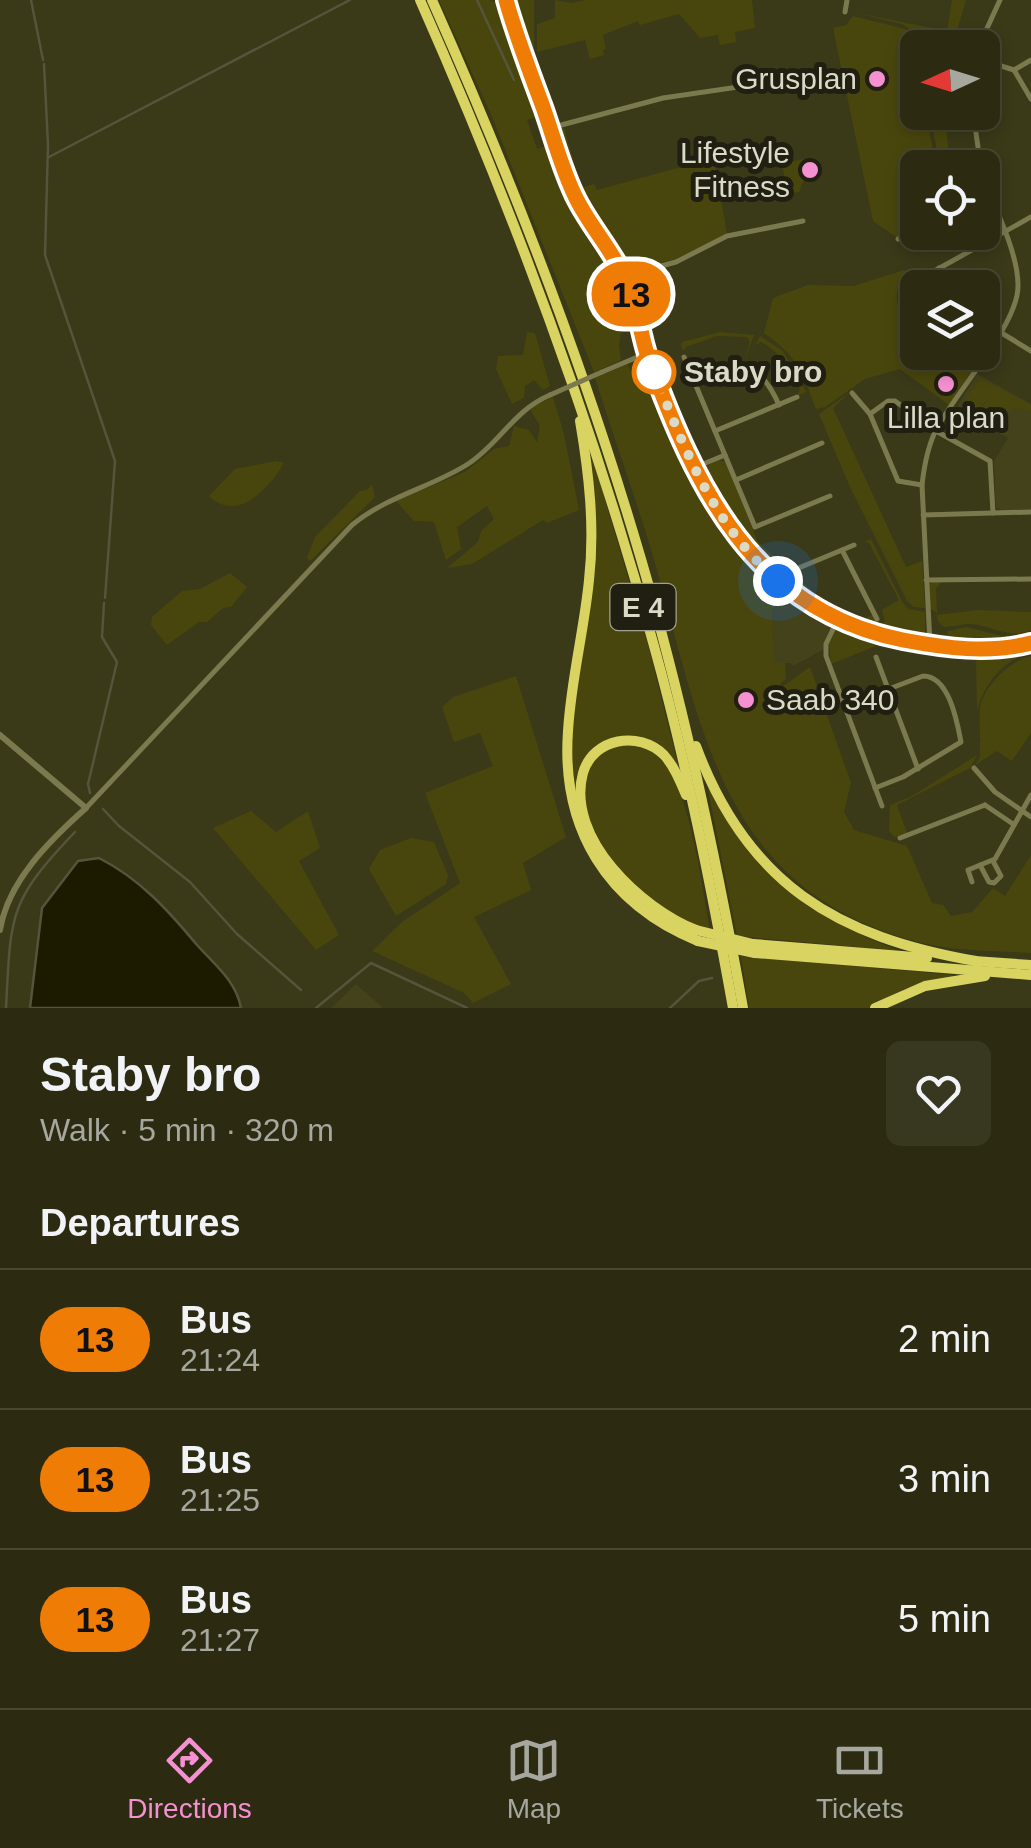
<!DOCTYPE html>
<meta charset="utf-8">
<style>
:root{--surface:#2c2b12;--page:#383720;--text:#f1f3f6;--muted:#a6a79f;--line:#484732;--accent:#f590d1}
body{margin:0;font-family:Arial,sans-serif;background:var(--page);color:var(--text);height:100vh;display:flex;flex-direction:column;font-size:38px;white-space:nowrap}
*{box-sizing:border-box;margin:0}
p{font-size:32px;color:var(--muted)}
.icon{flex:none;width:55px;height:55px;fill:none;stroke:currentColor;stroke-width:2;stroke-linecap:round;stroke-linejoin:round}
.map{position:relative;height:1008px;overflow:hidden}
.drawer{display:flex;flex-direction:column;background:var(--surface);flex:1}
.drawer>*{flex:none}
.badge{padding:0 20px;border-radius:32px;font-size:35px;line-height:65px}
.needle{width:65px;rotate:266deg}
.controls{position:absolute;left:900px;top:30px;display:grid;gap:20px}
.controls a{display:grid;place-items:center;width:100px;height:100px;border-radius:15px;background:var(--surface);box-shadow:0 5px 15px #0003,0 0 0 2px var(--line);font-size:50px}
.you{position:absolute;width:50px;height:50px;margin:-25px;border:8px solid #fff;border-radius:50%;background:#1a73e8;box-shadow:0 0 0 15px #1a73e833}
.map>.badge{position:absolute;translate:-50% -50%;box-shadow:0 0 0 5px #fff}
h2{padding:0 40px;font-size:38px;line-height:90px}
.round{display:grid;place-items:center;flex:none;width:105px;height:105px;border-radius:15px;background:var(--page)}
.head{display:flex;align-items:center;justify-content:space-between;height:170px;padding:0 40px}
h1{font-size:48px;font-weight:800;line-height:75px}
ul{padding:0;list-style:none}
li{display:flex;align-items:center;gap:30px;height:140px;padding:0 40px;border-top:2px solid var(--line)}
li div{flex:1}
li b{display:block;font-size:38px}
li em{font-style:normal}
li .badge{min-width:110px;font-weight:700;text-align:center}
.dock{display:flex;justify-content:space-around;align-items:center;height:140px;border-top:2px solid var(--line);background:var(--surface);font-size:28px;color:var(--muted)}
.dock a{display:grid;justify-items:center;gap:5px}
.dock .on{color:var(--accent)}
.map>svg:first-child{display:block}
.built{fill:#44421b}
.green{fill:#49460d}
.water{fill:#1c1b00;stroke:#55543c;stroke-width:2.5}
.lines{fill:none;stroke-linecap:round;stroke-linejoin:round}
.stream{stroke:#55543c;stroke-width:2.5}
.minor{stroke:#7b794e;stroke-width:5}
.tertiary{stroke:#7b794e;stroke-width:6}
.motorway{stroke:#d9d361;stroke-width:10}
.minor-bridge{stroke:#7b794e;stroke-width:5}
.motorway-bridge{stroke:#d9d361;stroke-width:10}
.line-casing{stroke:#fff;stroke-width:22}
.line{stroke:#ef7c04;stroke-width:15}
.walk{stroke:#dadac7;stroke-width:10;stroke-dasharray:0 18}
.poi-dot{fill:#f590d1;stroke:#201f11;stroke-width:4}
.stop-dot{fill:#fff;stroke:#ef7c04;stroke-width:5}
.labels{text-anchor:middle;stroke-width:10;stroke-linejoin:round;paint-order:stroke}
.shield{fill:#201f11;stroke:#a2a290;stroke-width:2.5}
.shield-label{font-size:28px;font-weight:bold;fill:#dadac7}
.poi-label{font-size:30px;fill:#dadac7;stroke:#201f11;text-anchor:end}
.stop-label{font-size:30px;font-weight:bold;fill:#dadac7;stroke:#201f11;text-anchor:start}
</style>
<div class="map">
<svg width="1031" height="1008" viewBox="0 0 1031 1008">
<rect width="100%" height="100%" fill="#3a3918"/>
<g class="built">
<path d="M977,374L1031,404V510L1003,511L996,507L994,461L1008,438L956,409Z"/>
<path d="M782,598L831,628L823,650L793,666L791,663L775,664L772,611Z"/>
<path d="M356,984L383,1008H331Z"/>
</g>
<g class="green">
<path d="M439,0H489L505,6L547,127L543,128L539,116L527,120L537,149L549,145L545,133L548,132L574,201L625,287L643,349L640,350L632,329L622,327L619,345L621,360L594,372L493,119Z"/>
<path d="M516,0H534V64L541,84L537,85L509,2Z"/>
<path d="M555,0L571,3L586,0H752L755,28L735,32L736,42L720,45L718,35L700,38L679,14L640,25L638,21L603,35L606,49L603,50L604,55L590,59L585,40L537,52V24L555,18Z"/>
<path d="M952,0H966L952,47H938L902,24L852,12L947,31Z"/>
<path d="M853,16L909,30L931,47L918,48L917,54L906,55L915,95H917L918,112L925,113L937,167L918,168L917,220L896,237L873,221L833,28L846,25Z"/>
<path d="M930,113H944L951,167H940Z"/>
<path d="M564,127L581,188L594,184L597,190L714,158L727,234L675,259L628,271C599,228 565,182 560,129Z"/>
<path d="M804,159L805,177L799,192L788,194L782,163Z"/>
<path d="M904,270L910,282L898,290C893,306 906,323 917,334L918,352L943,353L971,372L949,405L900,369L865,379L825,407L816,409C801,370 799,358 764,333L773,298L808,285L854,286Z"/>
<path d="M912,285L917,297V329L901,295V291Z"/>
<path d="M527,332L535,333L550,386L543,390L534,380L525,386L524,398L512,404L496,369L498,356L523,355Z"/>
<path d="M720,332L754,335L744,362L750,341L747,337L717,336L686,347L683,351L681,346L682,342Z"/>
<path d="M760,336L783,351L806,392L797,396L800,389C791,368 781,353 761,342L755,345L747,362Z"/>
<path d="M642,358L649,362L693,473L722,525L765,574L832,625L831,628L782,598L772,611L775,663H785L786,679L780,684L782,687L810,667L851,783L844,812L854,830L907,846L932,903L943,905L951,916L972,912L993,888L1005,896L1031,855V953C994,951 953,951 918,942C733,894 705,748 662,588C643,517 617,448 595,378L628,364L632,376L642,373L639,363L633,361Z"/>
<path d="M980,379L1031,405V411L1015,408L1003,414L1009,436L978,416L991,393L976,414L963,405Z"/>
<path d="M849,393L833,408L906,567L922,561L925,608L914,607L907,601L850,487L819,414Z"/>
<path d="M553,397L564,434L579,510L547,523L543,520L472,564L447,568L478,542L481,531L494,519L487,506L457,527L461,549L446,560L434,522L414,521L396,501L465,472L494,449L509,446L514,426L529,430L537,442L540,426L529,408Z"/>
<path d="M592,456L648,645L680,773C672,761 664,747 649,741C616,726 578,751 577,787C576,816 594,850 611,872C627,893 648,910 671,922C680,927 690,930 697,936L646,909L611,875L588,838L576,800L571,738L595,553Z"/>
<path d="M719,460L725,462L758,542L788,570L781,574C745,549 720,508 701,469Z"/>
<path d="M276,461L284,463C269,488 238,524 209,496L235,469Z"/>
<path d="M372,484L375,497L310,561L307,558L315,537L360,491L367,490Z"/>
<path d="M871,539L903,603L909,609L925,612V638C894,642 854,625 826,610L827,606L786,579L793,574L834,610L858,621L872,615L877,625L885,622L882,610L899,600L869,543L864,542Z"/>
<path d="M230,573L247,587L231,607L223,608L207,622H199L167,645L151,625L152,617L182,591L200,589Z"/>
<path d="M932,582H941L936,589L937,615L977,610L1031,612V630C1009,640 992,625 970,624C962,624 953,627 944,627L938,622L936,612L930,609L929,585Z"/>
<path d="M843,627L880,640L927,649L928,653L879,645L831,664L829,643L837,628Z"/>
<path d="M966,627L1003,636L1031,633V642L966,646L945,642L948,631Z"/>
<path d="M1031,645V653C1003,659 983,685 977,712L976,657L931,654C957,645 999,660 1031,645Z"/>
<path d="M1031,656V733L1012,761L997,751L975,765L980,757V741H983L980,740C980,729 979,717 980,707C984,686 1011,660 1031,656Z"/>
<path d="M516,676L566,837L523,863L531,890L474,917L511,984L473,1003L464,993L372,951L402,922L460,883L425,793L493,766L480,733L454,742L442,707L453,697Z"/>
<path d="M617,745C633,745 648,745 660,758C690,787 702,888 710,930C693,925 676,918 661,908C625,884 562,808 592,763C597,754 608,750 617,745Z"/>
<path d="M977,755L970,768L897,805L907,833L895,837L889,831L890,805L912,796Z"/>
<path d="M706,779L729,822L811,907L861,935L899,951L737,936Z"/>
<path d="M251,811L276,832L308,811L320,848L299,861L339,935L316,950L213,828Z"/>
<path d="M411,838L434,842L448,875L446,884L396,916L369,869L380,850Z"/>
<path d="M741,956L953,975V977L904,989L869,1008H749Z"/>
</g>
<path class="water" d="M99,858C140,879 168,910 197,945C215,965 236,981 241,1008H30L42,908L78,861Z"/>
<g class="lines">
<g class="stream">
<path d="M31,0L43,60"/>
<path d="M477,0L514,80"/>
<path d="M44,64L48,145L45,255L115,461L105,598"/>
<path d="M49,157L350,0"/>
<path d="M90,793L88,784L117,662L102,637L104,603"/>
<path d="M103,809L119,826L190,882L237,934L301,990"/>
<path d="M6,1008C11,914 8,902 75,832"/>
<path d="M316,1008L371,963L467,1008"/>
<path d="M670,1008L699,981L712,978"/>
</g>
<g class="minor">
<path d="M845,12L847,0"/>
<path d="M978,48L1000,0"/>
<path d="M982,60L1014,70L1031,99"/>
<path d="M1014,70L1031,60"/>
<path d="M973,112L981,168"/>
<path d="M550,128L663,98L766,83L778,77"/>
<path d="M898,239L918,223"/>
<path d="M939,268L951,288"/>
<path d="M624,276L676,262L727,236L803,221"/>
<path d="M920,279L1031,217"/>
<path d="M982,321L1031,351"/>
<path d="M684,357L755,527L830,496"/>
<path d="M602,372L647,353"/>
<path d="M691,375C735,357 759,359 779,405"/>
<path d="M852,393L870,414L898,481L922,485"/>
<path d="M870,414L888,401H895L936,431L990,461L993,513"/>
<path d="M715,431L797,397"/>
<path d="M696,467L725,455"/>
<path d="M736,480L822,443"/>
<path d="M923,515L1031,512"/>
<path d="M842,550L854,545"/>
<path d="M926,580L1031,579"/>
<path d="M778,581L789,572L842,550L877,619"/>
<path d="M838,619L826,644V656L882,806"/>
<path d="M930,644L922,485C924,467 927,449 935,432C954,393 1019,325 1018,285C1018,252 994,206 982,174"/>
<path d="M876,657L918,769"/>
<path d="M844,706L923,676C949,676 957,721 961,742L903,777L875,788"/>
<path d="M974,768L995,792L1031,817"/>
<path d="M985,805L1013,824"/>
<path d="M86,808L352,525C387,496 430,488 468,464C499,444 514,410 550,395"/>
<path d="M900,838L985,805"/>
<path d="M980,865L989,882L994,883L1001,876L993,861"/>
<path d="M972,882L968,870L995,859L1031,795"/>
</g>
<g class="tertiary">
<path d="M506,0C516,36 531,72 543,107C554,138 562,171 577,200C592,229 615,254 628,284C638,308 640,333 648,357C696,488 753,610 903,640C945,648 989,653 1031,643"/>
<path d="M0,735L86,808C50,840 8,881 0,930"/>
</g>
<g class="motorway">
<path d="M420,0C513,210 593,424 654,646C687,765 711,886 733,1008"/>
<path d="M432,0C513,182 585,368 641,559C684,706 716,857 743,1008"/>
<path d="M580,421C589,474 595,527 589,580C584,631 571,680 568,731C561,829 607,904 698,941"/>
<path d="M696,746C747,884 837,937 976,961"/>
<path d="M686,795C680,781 674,766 664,755C639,730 593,738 583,773C565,838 642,909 696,930"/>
<path d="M753,944L927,958"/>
<path d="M755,953L1031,975"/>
<path d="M974,961L1031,965"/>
<path d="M875,1008L925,986L985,976"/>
</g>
<path class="minor-bridge" d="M550,395L602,372"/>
<g class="motorway-bridge">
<path d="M696,930L753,944"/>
<path d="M698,941L755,953"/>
</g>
</g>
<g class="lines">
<g class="line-casing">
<path id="line" d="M506,0C516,36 530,72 543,107C554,138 562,171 577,200C592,229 615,254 628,284C638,308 640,333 648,357C696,488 753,610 903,640C945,648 989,654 1031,643"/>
</g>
<use href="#line" class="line"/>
<path class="walk" d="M654,372C685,450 713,525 778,581"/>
</g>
<g class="poi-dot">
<circle cx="877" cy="79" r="10"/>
<circle cx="810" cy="170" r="10"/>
<circle cx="946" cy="384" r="10"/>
<circle cx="746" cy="700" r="10"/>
</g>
<circle class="stop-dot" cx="654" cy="372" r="20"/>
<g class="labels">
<rect class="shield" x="610.5" y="584" width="65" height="46" rx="8"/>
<g class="shield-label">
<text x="643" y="617">E 4</text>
</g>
<g class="poi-label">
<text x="857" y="89">Grusplan</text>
<text x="790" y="163">Lifestyle<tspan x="790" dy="34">Fitness</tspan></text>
<text x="946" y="428" text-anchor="middle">Lilla plan</text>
<text x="766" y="710" text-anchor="start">Saab 340</text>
</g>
<g class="stop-label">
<text x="684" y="382">Staby bro</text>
</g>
</g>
</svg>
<div class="controls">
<a><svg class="needle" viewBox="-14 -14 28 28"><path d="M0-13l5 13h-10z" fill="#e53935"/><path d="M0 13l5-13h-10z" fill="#a6a79f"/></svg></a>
<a><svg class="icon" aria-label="locate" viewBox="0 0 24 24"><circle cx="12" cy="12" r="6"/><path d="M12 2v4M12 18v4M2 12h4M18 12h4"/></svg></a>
<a><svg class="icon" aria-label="layers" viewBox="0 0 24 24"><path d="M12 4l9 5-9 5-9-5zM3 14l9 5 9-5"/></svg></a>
</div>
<div class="you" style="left:778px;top:581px"></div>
<b class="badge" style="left:631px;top:294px;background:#ef7c04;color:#111">13</b>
</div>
<section class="drawer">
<div class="head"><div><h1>Staby bro</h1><p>Walk · 5 min · 320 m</p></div><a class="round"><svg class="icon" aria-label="heart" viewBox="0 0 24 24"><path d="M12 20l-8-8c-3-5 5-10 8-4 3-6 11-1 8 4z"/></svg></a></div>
<h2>Departures</h2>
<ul>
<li><span class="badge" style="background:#ef7c04;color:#111">13</span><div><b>Bus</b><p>21:24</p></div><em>2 min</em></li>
<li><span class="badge" style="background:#ef7c04;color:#111">13</span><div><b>Bus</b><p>21:25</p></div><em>3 min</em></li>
<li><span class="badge" style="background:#ef7c04;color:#111">13</span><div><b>Bus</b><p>21:27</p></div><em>5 min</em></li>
</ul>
</section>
<nav class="dock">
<a class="on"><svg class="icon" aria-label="directions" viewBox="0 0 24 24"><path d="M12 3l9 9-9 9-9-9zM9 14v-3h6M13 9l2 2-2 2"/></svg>Directions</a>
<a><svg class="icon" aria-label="map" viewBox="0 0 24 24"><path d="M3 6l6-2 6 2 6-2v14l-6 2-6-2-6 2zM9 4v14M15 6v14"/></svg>Map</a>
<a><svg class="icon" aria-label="tickets" viewBox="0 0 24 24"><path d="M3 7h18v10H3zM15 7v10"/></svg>Tickets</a>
</nav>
